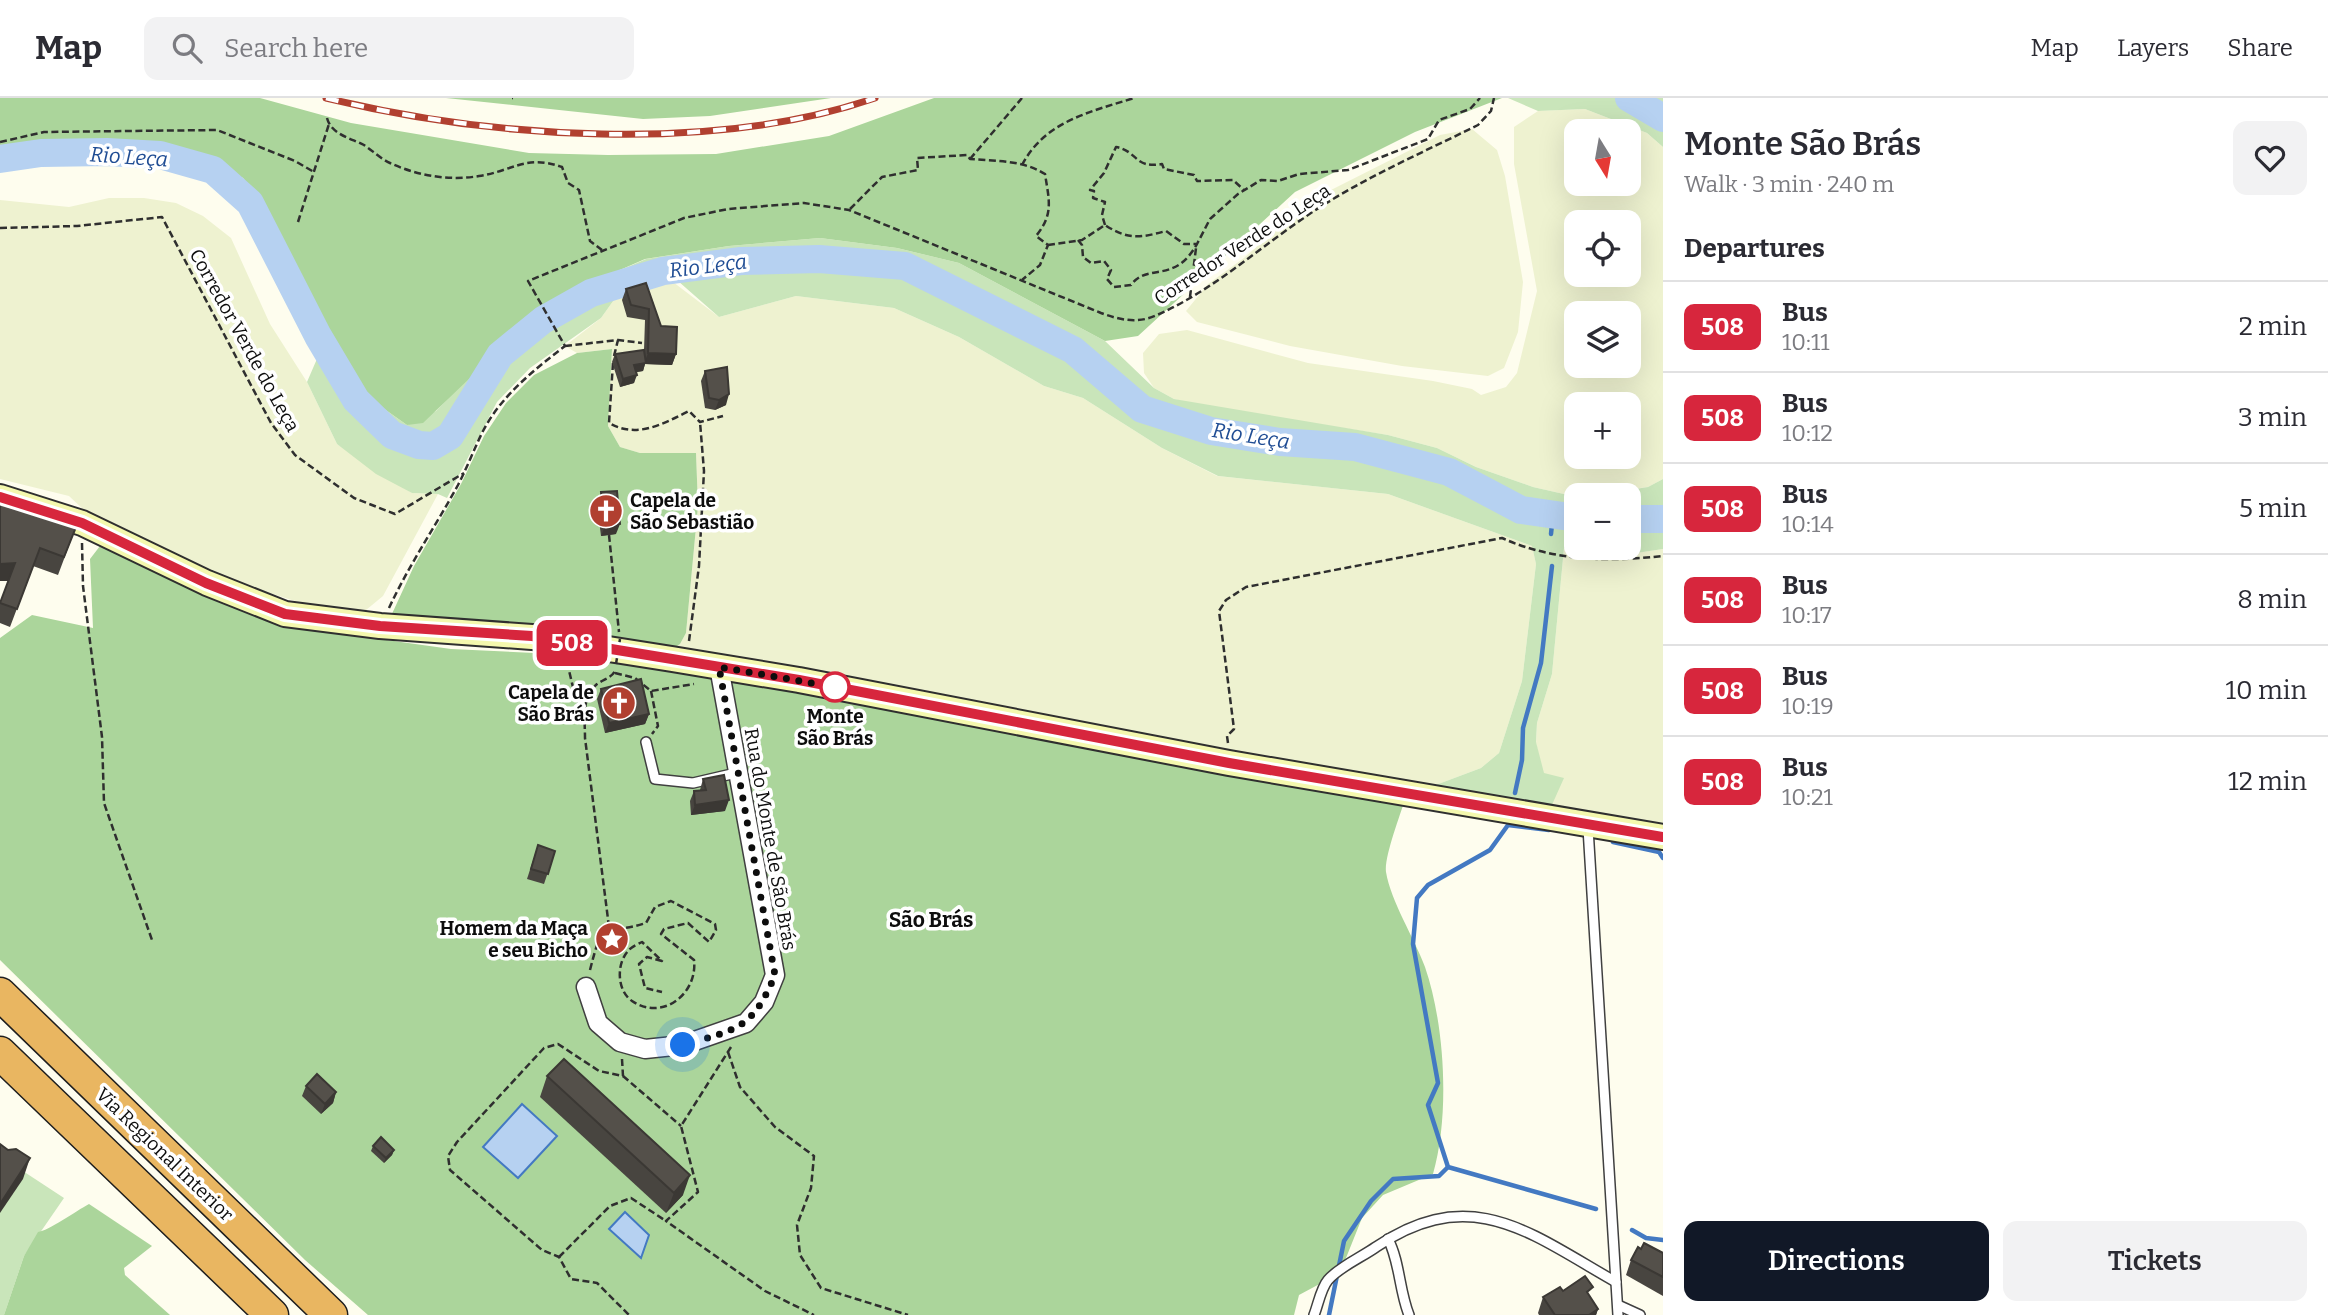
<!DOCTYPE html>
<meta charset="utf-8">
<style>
:root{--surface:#fff;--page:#f2f2f3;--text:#2b2b33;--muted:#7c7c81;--line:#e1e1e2;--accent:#111827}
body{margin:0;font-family:Bitter,serif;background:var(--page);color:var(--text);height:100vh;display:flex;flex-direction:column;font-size:26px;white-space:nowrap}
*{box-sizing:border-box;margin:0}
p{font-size:23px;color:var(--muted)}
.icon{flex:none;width:38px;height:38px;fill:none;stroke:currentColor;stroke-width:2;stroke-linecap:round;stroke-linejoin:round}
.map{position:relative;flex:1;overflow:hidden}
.drawer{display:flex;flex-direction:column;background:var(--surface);width:665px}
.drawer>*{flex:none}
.badge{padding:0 14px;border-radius:10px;font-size:24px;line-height:46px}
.needle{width:46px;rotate:169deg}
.tools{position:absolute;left:1564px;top:21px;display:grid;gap:14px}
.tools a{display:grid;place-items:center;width:77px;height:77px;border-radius:14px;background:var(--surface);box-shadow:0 7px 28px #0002;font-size:35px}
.you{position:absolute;width:35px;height:35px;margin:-18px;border:5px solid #fff;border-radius:50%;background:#1a73e8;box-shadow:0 0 0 10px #1a73e833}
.map>.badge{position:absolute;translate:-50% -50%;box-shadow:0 0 0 4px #fff}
h2{padding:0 21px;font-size:26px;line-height:63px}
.round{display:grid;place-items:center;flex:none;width:74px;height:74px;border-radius:14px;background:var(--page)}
.overview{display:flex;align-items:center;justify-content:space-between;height:119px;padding:0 21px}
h1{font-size:33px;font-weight:600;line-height:52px}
.button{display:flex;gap:14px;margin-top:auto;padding:14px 21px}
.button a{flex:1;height:80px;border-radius:14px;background:var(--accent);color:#fff;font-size:28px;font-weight:600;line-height:80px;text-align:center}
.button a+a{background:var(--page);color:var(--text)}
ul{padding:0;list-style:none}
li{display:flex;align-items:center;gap:21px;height:91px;padding:0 21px;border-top:2px solid var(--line)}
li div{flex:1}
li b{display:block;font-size:26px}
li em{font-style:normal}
li .badge{min-width:77px;font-weight:700;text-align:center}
header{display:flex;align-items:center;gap:42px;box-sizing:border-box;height:98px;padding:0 35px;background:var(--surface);border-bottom:2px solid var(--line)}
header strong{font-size:33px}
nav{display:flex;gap:38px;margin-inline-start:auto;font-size:24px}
.search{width:490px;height:63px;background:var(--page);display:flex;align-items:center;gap:18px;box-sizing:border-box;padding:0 24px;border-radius:14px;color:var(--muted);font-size:26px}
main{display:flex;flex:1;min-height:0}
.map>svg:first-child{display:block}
.farmland{fill:#eef2d0;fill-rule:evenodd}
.green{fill:#c9e5ba}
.forest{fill:#abd59b}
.water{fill:#b6d1f1;stroke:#4379c2;stroke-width:2}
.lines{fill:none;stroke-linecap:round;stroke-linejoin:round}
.stream{stroke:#4379c2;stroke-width:4.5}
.river{stroke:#b6d1f1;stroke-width:28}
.lane-casing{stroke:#404040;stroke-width:12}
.street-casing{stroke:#404040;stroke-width:21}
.secondary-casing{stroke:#2f2f2f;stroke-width:28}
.highway-casing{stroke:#1e1e1e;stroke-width:35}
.path{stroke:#2f2f2f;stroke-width:2.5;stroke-dasharray:7 3.5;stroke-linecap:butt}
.lane{stroke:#fff;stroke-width:9}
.street{stroke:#fff;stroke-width:18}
.secondary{stroke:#f4f8ae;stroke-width:24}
.highway{stroke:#e9b661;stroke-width:32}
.rail-casing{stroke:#b14030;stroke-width:7}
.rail{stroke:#fff;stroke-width:4.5;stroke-dasharray:13;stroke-linecap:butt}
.path-bridge{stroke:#2f2f2f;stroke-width:2.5;stroke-dasharray:7 3.5;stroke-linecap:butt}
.wall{fill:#484540}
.shaded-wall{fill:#3b3834}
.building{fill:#54504a;stroke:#3b3834;stroke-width:2}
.line-casing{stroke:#fff;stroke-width:16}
.line{stroke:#d7263d;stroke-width:10}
.walk{stroke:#0d0d0d;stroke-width:7;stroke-dasharray:0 12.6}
.stop-dot{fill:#fff;stroke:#d7263d;stroke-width:3.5}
.labels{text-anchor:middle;stroke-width:7;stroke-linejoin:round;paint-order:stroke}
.street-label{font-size:19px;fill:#0d0d0d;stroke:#fff}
.poi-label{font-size:19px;font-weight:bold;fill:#0d0d0d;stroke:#fff;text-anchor:end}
.stop-label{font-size:19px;font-weight:bold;fill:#0d0d0d;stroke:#fff}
.water-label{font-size:21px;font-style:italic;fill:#204d94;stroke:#fff}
.neighbourhood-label{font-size:21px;font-weight:bold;fill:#0d0d0d;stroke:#fff}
</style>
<header>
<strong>Map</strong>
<div class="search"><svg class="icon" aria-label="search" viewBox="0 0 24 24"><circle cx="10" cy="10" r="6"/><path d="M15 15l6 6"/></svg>Search here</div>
<nav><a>Map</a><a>Layers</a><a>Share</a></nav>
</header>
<main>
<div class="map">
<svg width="1663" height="1217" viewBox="0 0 1663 1217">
<rect width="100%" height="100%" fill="#fefdee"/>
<g class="farmland">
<path d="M1585,11L1647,35L1663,49V381L1648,389L1577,399L1533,389L1476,369L1437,350L1388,337L1202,308L1174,301L1154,290L1144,275L1143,255L1159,236L1187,232L1308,265L1433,283L1472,291L1481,297L1506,289L1517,275L1537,193L1514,66V29L1538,13ZM1577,33H1629V86H1577ZM1577,124H1629V177H1577ZM1577,215H1629V268H1577ZM1577,306H1629V359H1577Z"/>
<path d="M1472,31L1497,52L1505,78L1523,184L1518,234L1504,270L1488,278L1402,268L1290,248L1197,224L1186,213L1208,186L1244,160L1287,122L1331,92L1440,37Z"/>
<path d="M109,100H144L176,105L203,118L231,140L270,226L307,284L337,346L412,395L438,396L383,498L366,512L314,509L260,492L174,458L85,413L69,398L0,381V102L69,109Z"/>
<path d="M673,184L719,219L796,198L894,210L959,239L1044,288L1083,300L1162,350L1217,378L1388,396L1532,448L1536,466L1522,583L1499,655L1481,670L1433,688L1388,685L671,552L680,546L686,535L698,408L696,355H640L620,349L608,328L612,251L577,255L565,248L601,220L616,199Z"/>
<path d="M1564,450L1622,457L1663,451V729L1551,709L1536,645L1537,625L1552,576Z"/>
</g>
<g class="green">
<path d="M1508,0H1663V49L1647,35L1585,11L1538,13Z"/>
<path d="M820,140L897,150L959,165L1105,243L1154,290L1174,301L1388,337L1437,350L1476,369L1533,389L1577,399V450H1629V397H1597L1648,389L1663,381V451L1623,457L1564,450L1552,576L1537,625L1536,644L1544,675L1564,680L1551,709L1433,688L1481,670L1499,655L1522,583L1536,466L1532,448L1388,396L1218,378L1162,350L1083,300L1044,288L959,239L894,210L796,198L719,219L678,183L616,199L601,220L530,270L497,304L447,400L438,396L412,395L376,376L337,346L307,284L329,233L366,298L407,327L436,313L507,238L563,197L646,161L729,148Z"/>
<path d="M0,1058L64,1100L24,1158L4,1217H0Z"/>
</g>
<g class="forest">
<path d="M0,0H260L351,25L529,55L608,57L716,56L829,38L934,0H1502L1415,34L1295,94L1138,238L1105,243L959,165L897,150L820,140L729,148L645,161L563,197L507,238L472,278L423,325L407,327L366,298L329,233L272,119L243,80L194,54L45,45L0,52Z"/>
<path d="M446,0H831L710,18L643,21Z"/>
<path d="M612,251L608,328L620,349L640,355H696L698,408L686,535L680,546L671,552L391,518L414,468L461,386L484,338L506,305L534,277L577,255Z"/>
<path d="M100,448L279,527L451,551L555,556L751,586L1405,701C1400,718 1384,759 1386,774C1391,804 1414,839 1425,869C1445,927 1450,1017 1433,1076L1383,1097L1362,1120L1340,1175L1299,1197L1294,1217H368L305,1162L0,862V540L32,517L93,530L90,461Z"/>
<path d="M89,1106L152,1148L124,1170L125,1177L170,1217H4L24,1158L38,1134C48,1133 76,1113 89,1106Z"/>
</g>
<g class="water">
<path d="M522,1006L557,1038L518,1080L483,1049Z"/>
<path d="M625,1114L649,1137L641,1160L609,1131Z"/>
</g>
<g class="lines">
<g class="stream">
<path d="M1551,436L1553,416"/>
<path d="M1515,695L1522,662L1523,630L1541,565L1552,468"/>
<path d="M1549,732L1508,727L1490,752L1428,787L1417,800L1413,846L1438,985L1428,1007L1448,1069L1596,1111"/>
<path d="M1613,744L1659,754L1663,760"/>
<path d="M1632,1132L1646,1140L1663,1142"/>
<path d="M1329,1217L1344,1143L1371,1103L1393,1081L1439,1078L1448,1069"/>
</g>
<g class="river">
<path d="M1629,0L1663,20"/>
<path d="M0,61L41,55L107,54L160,57L213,72L250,105L318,238L356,302L392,337L419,347L433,348L450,338L500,257L543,222L591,195L663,173L741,163L819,161L905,168L1073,252L1142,311L1211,333L1280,344L1355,349L1449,374L1521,412L1577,420"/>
<path d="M1629,421H1663"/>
</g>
<g class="lane-casing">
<g id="lane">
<path d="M646,644L655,681L693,685L736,675"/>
<path d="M1588,730L1618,1217"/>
<path d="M1388,1141C1400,1164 1399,1192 1409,1217"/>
<path d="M1618,1207L1640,1217"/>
<path d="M1314,1217C1318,1207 1321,1190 1328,1182C1339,1169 1362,1159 1376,1149C1472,1084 1531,1136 1616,1184"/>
</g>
</g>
<g class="street-casing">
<path id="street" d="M586,889L598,925L620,944L645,951L683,947L746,925L764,904L775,877L719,569"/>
</g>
<g class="secondary-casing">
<path id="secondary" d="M0,399L82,425L207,485L285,516L380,528L532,539L672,561L799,582L1229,665L1663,739"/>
</g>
<g class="highway-casing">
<g id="highway">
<path d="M0,896L331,1217"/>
<path d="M0,955L272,1217"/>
</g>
</g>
<g class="path">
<path d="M512,0H513"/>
<path d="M327,20C331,36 350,40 364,47C373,53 381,61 390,65C418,78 450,83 479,78C513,73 526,56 562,69L568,85L579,92L590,143L602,152"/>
<path d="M0,44L44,34L217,32L295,63L314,74"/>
<path d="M970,61L1022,0"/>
<path d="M1022,67C1045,23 1090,14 1134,0"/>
<path d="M850,111L882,79L918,72L917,60L967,57L970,61C995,63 1023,62 1045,76C1049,102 1054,116 1036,138L1048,147L1040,167L1022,182"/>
<path d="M298,124L329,26"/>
<path d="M1105,127L1102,117L1105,104L1093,100L1094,93L1090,92L1104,75L1116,49C1138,53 1134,71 1162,66L1164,71L1194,77L1197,83L1233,82L1244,92"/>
<path d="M0,130L77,128L162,119L271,325L295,357L354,400L395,416L464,375"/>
<path d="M1078,142L1082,147L1083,159L1091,165L1104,163L1111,172L1107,181L1114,189L1131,187C1148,164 1174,187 1197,146"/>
<path d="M1048,147L1082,142L1105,127C1128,142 1140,140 1166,133L1184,146H1197L1210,121L1238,96L1261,82L1278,83L1299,76L1348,72L1428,41L1439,22L1470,11L1480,0"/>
<path d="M1190,199L1196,150"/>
<path d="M565,248L618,242L642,245"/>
<path d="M614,258L618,242"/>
<path d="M613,265L609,325C637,341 663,326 689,313L700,324L723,318"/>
<path d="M609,437L619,534"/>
<path d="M82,445L83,488L102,639L104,705L152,842"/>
<path d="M389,510C409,467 435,429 458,387C467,370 474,351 483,333C501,298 534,272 565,248L528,183L684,120L728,111L804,105L849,112L1101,215C1120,222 1138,226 1157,217C1212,193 1259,150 1308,117C1361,81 1422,55 1478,27L1491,13L1494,0"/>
<path d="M689,543L699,468L704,373L700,324"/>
<path d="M567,564L576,602L583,614"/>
<path d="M615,575L635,580L651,593L694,586"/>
<path d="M651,593L658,628L652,636"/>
<path d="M1228,645L1227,638L1234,631L1219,513L1226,502L1246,489L1502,440C1553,463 1608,464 1663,458"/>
<path d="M609,829L585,640C585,620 581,600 597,586C604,581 611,580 615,573"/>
<path d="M590,872C604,817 602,839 646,825L655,809L671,803L715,826L716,832L709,844L688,825L664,831L661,836L694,862C698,895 663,924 632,903C617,893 616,866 628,853C631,849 638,846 642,844L662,863L647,859L639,866L645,890L662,894"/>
<path d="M731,949L681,1028L698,1094L666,1123L765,1193L814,1217"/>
<path d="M728,954L740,989L775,1029L814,1058L811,1090L797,1127L800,1157L821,1190L908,1217"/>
<path d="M622,961L623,978L599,973L558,946L544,950L457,1044L448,1058L450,1072L542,1152L559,1159L571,1181L597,1185L629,1217"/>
<path d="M623,978L681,1028"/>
<path d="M559,1159L610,1108L631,1100L666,1123"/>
</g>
<use href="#lane" class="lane"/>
<use href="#street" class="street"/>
<use href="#secondary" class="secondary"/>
<use href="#highway" class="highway"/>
<g class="rail-casing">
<path id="rail" d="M326,0C490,40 714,56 875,0"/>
</g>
<use href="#rail" class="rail"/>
<path class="path-bridge" d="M616,566L620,541"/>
</g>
<g class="wall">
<path d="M646,185L661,228L676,256L672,267L645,266L643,273L636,274L634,285L620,289L612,264L615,256L644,252L645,222L627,219L622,202L626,191Z"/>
<path d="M705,273L726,307L715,312L705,310L701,283Z"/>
<path d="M601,394L616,436L601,438L597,405Z"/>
<path d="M0,406L76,429L58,477L33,468L10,529L0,525V505L9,483H0Z"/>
<path d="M601,591L649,616L645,626L605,635L597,601Z"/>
<path d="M703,681L725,713L691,717L690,703L694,693L700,692Z"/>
<path d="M538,747L555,753L544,786L527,781Z"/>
<path d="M547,978L683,1097L666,1115L540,999Z"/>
<path d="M306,988L336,994L333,1005L321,1016L302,998Z"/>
<path d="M373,1048L394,1052L392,1057L384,1065L371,1053Z"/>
<path d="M1641,1151L1663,1155V1198L1626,1177L1631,1162Z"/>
<path d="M1563,1193L1590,1198L1598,1211L1596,1217H1539L1538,1215L1543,1199Z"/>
</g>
<g class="shaded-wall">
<path d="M648,255L676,256L672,267L645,266L643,273L631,275L634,267L644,266Z"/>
<path d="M637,277L634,285L620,289L623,281Z"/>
<path d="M729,296L726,307L715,312L719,302Z"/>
<path d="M620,426L616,436L601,438L605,428Z"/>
<path d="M15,465L9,483H0V466Z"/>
<path d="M649,616L645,626L605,635L609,625Z"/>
<path d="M729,702L725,713L691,717L695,707Z"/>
<path d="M336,994L333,1005L321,1016L325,1006Z"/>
<path d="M394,1052L392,1057L384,1065L386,1060Z"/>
<path d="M30,1060L23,1081L0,1115V1106Z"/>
<path d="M690,1077L683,1097L666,1115L674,1095Z"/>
<path d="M1598,1211L1596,1217H1589Z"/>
</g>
<g class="building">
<path d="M646,185L661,228L677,229L676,256L648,255L649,211L631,207L626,191Z"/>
<path d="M644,252L646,265L634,267L637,277L623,281L615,256Z"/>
<path d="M727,269L729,296L719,302L709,300L705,273Z"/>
<path d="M617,393L620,426L605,428L601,394Z"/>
<path d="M0,406L39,415L76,429L64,459L40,450L17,511L0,505L15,465L0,466Z"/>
<path d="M641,581L649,616L609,625L601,591Z"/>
<path d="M724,677L729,702L695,707L694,693L706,692L703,681Z"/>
<path d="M538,747L555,753L548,776L531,771Z"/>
<path d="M564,961L690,1077L674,1095L547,978Z"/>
<path d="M317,976L336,994L325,1006L306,988Z"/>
<path d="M381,1039L394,1052L386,1060L373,1048Z"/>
<path d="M0,1046L8,1052L16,1051L30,1060L0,1106Z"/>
<path d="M1644,1145L1663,1155V1179L1631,1162L1638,1149L1641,1151Z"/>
<path d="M1585,1178L1593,1189L1587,1194L1598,1211L1589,1217H1555L1543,1199L1560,1189L1563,1193Z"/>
</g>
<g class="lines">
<g class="line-casing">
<path id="line" d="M0,399L82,425L206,485L285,516L380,528L532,538L672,561L799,582L1229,665L1663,739"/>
</g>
<use href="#line" class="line"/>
<path class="walk" d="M683,947C737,931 752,932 775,877L719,569L835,589"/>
</g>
<defs>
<g id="church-disc" transform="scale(1.75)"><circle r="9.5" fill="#b14030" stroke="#fff"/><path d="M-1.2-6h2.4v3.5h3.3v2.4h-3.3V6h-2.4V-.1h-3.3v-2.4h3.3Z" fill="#fff"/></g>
<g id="sight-disc" transform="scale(1.75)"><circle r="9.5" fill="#b14030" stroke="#fff"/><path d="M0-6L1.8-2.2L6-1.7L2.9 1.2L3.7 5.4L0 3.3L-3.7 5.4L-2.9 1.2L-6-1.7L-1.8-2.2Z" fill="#fff"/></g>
</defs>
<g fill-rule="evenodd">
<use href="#church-disc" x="606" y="413"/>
<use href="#church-disc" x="619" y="605"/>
<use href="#sight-disc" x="612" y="841"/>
</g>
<circle class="stop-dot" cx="835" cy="589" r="14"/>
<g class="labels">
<g class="street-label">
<text transform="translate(1242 146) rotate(-33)" y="7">Corredor Verde do Leça</text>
<text transform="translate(245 242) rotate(61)" y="7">Corredor Verde do Leça</text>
<text transform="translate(771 741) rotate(80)" y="7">Rua do Monte de São Brás</text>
<text transform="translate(165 1056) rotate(44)" y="7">Via Regional Interior</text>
</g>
<g class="poi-label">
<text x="630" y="409" text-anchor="start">Capela de<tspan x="630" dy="22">São Sebastião</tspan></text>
<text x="594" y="601">Capela de<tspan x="594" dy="22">São Brás</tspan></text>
<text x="588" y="837">Homem da Maça<tspan x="588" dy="22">e seu Bicho</tspan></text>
</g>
<g class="stop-label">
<text x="835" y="625">Monte<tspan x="835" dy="22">São Brás</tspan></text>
</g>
<g class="water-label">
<text transform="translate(129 59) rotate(4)" y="7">Rio Leça</text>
<text transform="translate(708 168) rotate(-7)" y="7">Rio Leça</text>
<text transform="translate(1251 338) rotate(9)" y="7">Rio Leça</text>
</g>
<g class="neighbourhood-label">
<text x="931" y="829">São Brás</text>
</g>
</g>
</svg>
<div class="tools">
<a><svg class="needle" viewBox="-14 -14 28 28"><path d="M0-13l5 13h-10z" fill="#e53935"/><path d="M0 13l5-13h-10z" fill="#7c7c81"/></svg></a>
<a><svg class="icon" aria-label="locate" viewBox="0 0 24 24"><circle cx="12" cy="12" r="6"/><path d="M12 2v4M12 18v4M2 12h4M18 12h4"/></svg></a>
<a><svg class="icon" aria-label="layers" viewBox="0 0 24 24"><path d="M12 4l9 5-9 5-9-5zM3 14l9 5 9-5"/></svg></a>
<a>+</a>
<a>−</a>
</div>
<div class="you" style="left:683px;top:947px"></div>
<b class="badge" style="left:572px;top:545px;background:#d7263d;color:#fff">508</b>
</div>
<section class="drawer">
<div class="overview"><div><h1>Monte São Brás</h1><p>Walk · 3 min · 240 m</p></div><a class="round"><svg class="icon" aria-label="heart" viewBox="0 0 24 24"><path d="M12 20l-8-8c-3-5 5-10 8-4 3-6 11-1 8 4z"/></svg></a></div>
<h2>Departures</h2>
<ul>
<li><span class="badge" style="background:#d7263d;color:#fff">508</span><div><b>Bus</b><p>10:11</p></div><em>2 min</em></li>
<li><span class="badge" style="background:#d7263d;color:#fff">508</span><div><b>Bus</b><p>10:12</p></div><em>3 min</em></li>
<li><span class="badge" style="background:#d7263d;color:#fff">508</span><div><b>Bus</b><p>10:14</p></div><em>5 min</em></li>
<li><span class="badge" style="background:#d7263d;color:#fff">508</span><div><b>Bus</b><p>10:17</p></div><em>8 min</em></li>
<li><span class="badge" style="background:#d7263d;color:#fff">508</span><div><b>Bus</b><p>10:19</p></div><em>10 min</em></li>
<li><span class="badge" style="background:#d7263d;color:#fff">508</span><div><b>Bus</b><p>10:21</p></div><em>12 min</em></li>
</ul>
<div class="button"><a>Directions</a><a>Tickets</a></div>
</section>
</main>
